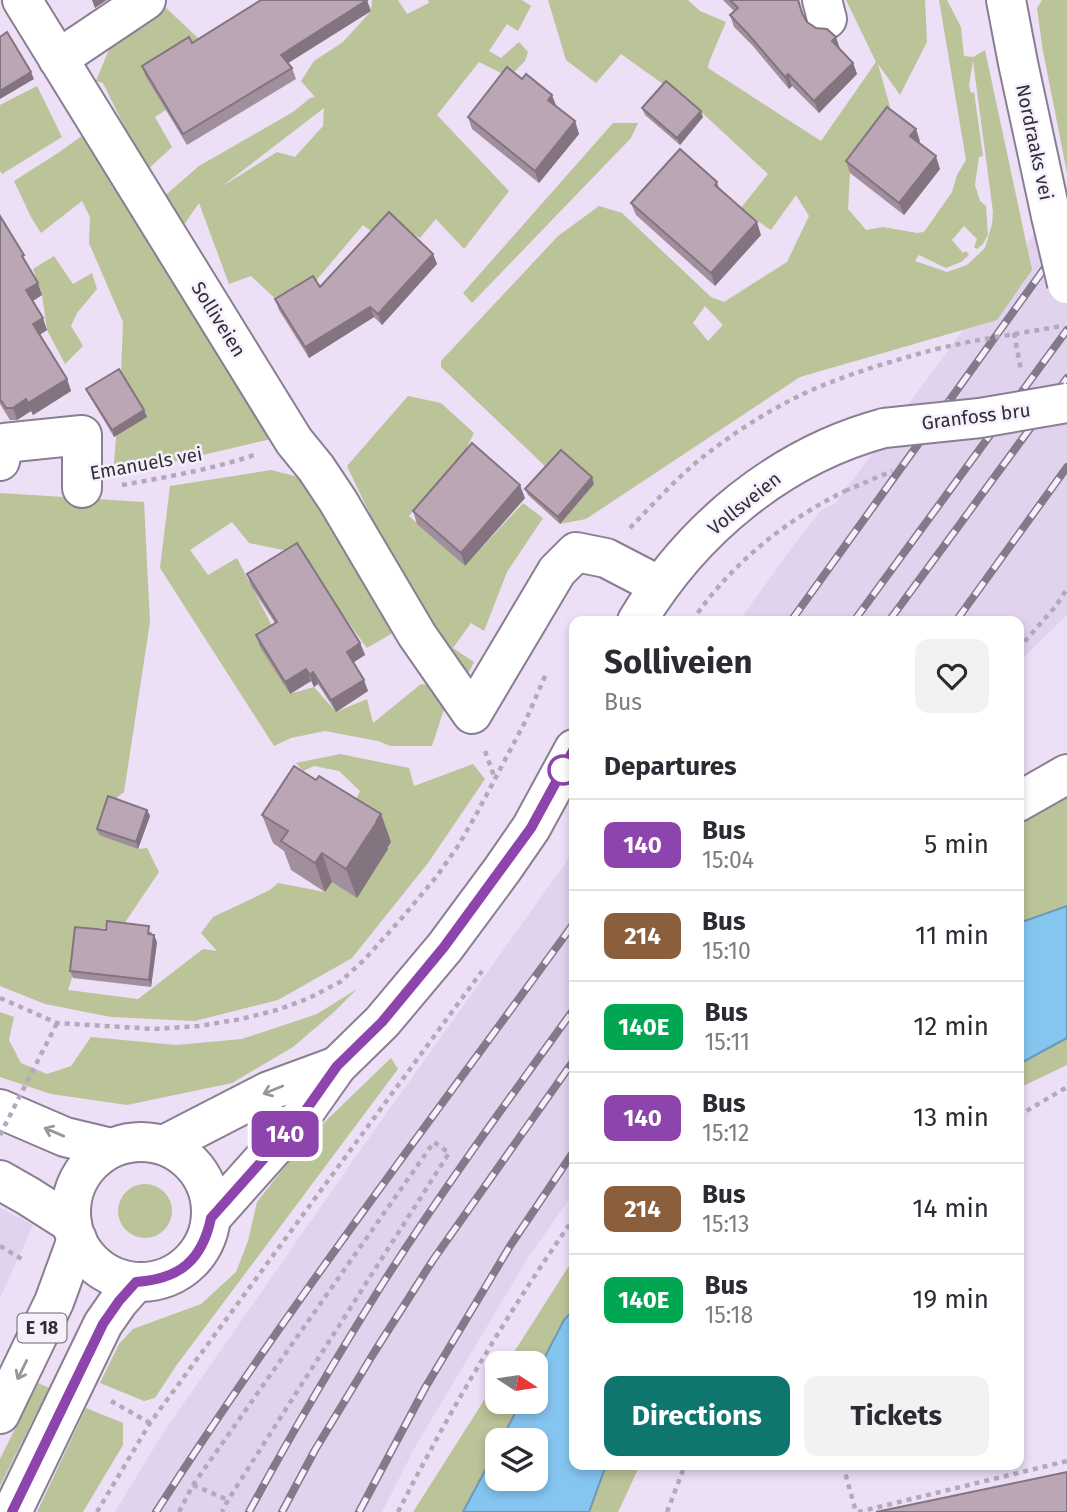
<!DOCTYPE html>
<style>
:root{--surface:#fff;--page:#f2f2f3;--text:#2b2b33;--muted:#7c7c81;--line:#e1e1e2;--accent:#0f766e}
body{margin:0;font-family:"Fira Sans",sans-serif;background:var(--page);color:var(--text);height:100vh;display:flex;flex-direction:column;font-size:26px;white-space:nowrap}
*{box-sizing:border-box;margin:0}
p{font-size:23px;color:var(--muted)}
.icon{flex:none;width:38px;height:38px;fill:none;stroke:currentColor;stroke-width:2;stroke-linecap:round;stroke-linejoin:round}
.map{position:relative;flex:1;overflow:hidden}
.drawer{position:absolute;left:569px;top:616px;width:455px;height:854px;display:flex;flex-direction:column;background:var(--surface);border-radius:14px;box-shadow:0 4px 10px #0003}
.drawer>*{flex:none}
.badge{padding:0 14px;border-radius:10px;font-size:24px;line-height:46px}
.needle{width:46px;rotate:102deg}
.fabs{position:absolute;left:485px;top:1351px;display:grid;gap:14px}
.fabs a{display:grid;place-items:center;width:63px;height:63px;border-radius:14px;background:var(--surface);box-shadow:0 4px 10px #0003;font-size:35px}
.map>.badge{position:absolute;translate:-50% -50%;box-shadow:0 0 0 4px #fff}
h2{padding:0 35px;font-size:26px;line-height:63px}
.round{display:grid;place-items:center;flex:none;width:74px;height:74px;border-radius:14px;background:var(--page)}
.head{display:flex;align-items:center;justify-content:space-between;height:119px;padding:0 35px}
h1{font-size:33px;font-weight:700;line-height:52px}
.action{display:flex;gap:14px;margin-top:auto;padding:14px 35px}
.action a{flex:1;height:80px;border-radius:14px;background:var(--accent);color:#fff;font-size:28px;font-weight:700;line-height:80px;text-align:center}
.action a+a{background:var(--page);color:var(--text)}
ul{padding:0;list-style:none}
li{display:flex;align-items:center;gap:21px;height:91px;padding:0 35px;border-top:2px solid var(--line)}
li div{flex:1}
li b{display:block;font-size:26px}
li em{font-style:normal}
li .badge{min-width:77px;font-weight:700;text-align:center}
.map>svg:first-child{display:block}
.built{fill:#e1d2ee}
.green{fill:#bbc399;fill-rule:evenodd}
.water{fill:#85c6f1;stroke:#6c98b9;stroke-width:2}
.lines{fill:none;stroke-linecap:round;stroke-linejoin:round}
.minor-casing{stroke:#8a7e93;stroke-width:42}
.major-casing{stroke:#8a7e93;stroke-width:42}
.highway-casing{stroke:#8a7e93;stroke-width:42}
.path{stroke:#b4a9bc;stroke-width:4.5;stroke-dasharray:5 5;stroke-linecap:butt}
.minor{stroke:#fff;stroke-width:38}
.major{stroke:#fff;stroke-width:38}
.highway{stroke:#fff;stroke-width:38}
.rail-casing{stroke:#837a89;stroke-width:8}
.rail{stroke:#f6effc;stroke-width:5;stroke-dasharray:16;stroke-linecap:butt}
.minor-bridge-casing{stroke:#8a7e93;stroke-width:42;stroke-linecap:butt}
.major-bridge-casing{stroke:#8a7e93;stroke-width:42;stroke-linecap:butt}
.path-bridge{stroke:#b4a9bc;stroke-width:4.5;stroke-dasharray:5 5;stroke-linecap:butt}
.minor-bridge{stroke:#fff;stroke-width:38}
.major-bridge{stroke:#fff;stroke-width:38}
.wall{fill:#a18f9d}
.shaded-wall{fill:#83747f}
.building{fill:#bba6b6;stroke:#83747f;stroke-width:2}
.oneway{stroke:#98969a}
.line-casing{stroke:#fff;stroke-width:16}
.line{stroke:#8e44ad;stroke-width:10}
.stop-dot{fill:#fff;stroke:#8e44ad;stroke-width:3.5}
.labels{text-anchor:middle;stroke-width:5;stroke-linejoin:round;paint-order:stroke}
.shield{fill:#f6effc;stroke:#6d6771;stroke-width:2}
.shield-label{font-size:18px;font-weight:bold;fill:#322d36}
.street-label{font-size:19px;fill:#322d36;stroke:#f6effc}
</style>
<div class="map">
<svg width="1067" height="1512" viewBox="0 0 1067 1512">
<rect width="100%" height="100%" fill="#ecdff6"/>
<g class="built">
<path d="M1067,189V615L1019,662L1018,621H739L791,549L821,510L835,504Z"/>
<path d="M574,851V1192L528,1258L415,1447L382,1512H115L163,1433L228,1340L361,1149Z"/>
<path d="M0,1208L33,1225L0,1298Z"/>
</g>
<g class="green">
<path d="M372,0H398L407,14L429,3L428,0H522L531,6L518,31L507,24L489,51L501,58L519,42L528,52L525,61L509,77L479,62L437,115L509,191L464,249L436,219L420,238L393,223L376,235L363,225L314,283L281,304L251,276L229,284L199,203L179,232L161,199L199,166L293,112L310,98L315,97L301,81L314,61L343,42L371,11ZM324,108L323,126L295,157L277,152L221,187Z"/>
<path d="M548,0H688L700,11L726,22L709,62L708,68L821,141L876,62L846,0H925L927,42L900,95L878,64L890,107L850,173L848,209L866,230L883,227L917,233L924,232L952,192L957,175L966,160L939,0H947L961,27L964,56L973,57L985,50L1032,270L997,320L800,377L586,519L560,524L594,484L548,469L441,367V361L558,236L599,206L622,213L711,297L724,302L787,262L809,216L796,195L771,230L740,209L768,174L698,109L621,54L596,83L566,60ZM973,61L993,212L992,224L985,248L967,265L947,272L915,261L919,255L946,268L961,262L969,255L966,251L963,253L952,240L964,226L977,239L974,247L977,249L983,244L988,235L986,206L980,201L975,185L979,157L983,156L974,92L971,93L969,85ZM705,306L722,324V326L708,341L693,323Z"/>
<path d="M1042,0H1067V173L1042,46L1037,8Z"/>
<path d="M164,6L198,38L193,48L146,77L166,110L155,117L172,147L146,171L103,83L96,81L110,47Z"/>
<path d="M37,86L62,137L2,174L0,171V105Z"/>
<path d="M613,123H638L631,138L472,303L463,293Z"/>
<path d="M86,133L271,439L113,476L121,375L123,322L89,243L90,217L82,201L41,233L31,217L14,181L58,153Z"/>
<path d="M54,256L73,284L92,273L97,289L77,313L71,326L83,346L65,364L47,330L42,295L33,269Z"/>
<path d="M408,396L441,403L474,433L463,455L409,516L465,566L523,503L543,518L507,572L484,631L471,623L453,648L474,662L469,672L448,659L376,527L347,466Z"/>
<path d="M271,470L295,476L322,497L401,628L367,648L298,553L249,543L232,522L190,550L208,575L237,558L272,626L289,694L314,687L336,712L367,699L373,723L421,684L436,686L445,706L432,746H390L378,741L325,731L291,738L274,746L160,568L170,486Z"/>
<path d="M0,493L144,502L150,622L124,792L110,803L138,849L147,848L159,872L124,924L77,933L72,978L68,990L138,999L203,949L217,951L201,933L213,917L270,890L278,883L325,892L332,882L388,849L391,840L368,827L350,812L360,791L339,771L314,766L303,771L296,763L340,754L409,768L414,786L473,764L485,779L428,863L352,958L278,1000L195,1021L111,1017L45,1004L0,986Z"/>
<path d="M1067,777V1065L1019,1088V802Z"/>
<path d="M357,989L334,1012L293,1047L232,1083L127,1105L51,1094L0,1077V1012L14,1017L9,1040L21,1063L47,1074L71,1066L91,1037L176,1045L242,1039L317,1014Z"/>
<path d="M391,1058L398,1069L176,1366L155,1398L144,1401L100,1383L119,1344L133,1329L201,1304L236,1272L248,1241L257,1202L305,1141Z"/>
<circle cx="145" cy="1211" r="27"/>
<path d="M574,1258V1465H640L618,1512H413L497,1380V1402H536V1363H507ZM497,1440H536V1479H497Z"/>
<path d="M38,1383L49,1388L0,1486V1459Z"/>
<path d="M86,1408L123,1423V1445L83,1512H37Z"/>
</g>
<g class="water">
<path d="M1067,906V1038L1019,1064V923Z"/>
<path d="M574,1309V1465H606L589,1512H463L497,1448V1479H536V1440H501L521,1402H536V1374L564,1320Z"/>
</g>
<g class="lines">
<g class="minor-casing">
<g id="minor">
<path d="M22,0L294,441L316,468L338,501L417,635L472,714L557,571L576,552L606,558L660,586"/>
<path d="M822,0L827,19"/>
<path d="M1006,0L1018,63L1051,216"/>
<path d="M58,59L146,0"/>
<path d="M0,461L4,443L82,435V488"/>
<path d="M1018,802L1067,774"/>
</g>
</g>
<g class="major-casing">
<g id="major">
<path d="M637,621C692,529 780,456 884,428"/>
<path d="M0,1109L65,1137L111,1148"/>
<circle cx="141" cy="1212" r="70"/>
<path d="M164,1145L269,1091L337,1066"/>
<path d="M0,1180L28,1196L72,1224"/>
<path d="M211,1218L301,1117L337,1066L382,1022L445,947L502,870L531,828L574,749"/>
</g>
</g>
<g class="highway-casing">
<g id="highway">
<path d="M0,1414L54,1302L77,1239"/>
<path d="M12,1512L103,1324L119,1301L136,1282"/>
</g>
</g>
<g class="path">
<path d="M122,485C167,477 214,469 257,454"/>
<path d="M630,528C656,501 682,472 712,450C736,432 762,415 789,401C835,377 886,363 936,349"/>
<path d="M692,621C730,565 784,521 845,491"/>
<path d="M1018,649L1055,607L1067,589"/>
<path d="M485,751L495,779"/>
<path d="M0,998L57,1023L154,1029L199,1026L241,1019L277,1010L307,999L340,982L364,960L401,919L437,876L458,846L477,813L526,720L546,674"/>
<path d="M1018,1116L1067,1087"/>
<path d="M0,1246L25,1261"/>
<path d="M111,1401L150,1423"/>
<path d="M843,1465L856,1512"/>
<path d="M193,1485L228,1500"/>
<path d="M97,1512L150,1423L482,971"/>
<path d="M179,1512L193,1485L434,1142L449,1153L228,1500L222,1512"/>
<path d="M398,1512C450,1410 508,1312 574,1218"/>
<path d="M667,1512L685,1465"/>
<path d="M858,1512L1067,1461"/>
</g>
<use href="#minor" class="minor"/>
<use href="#major" class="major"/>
<use href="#highway" class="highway"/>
<g class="rail-casing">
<g id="rail">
<path d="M791,621L1067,237"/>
<path d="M854,621L1067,330"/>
<path d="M889,621L1067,378"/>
<path d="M956,621L1067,467"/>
<path d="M156,1512C286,1309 433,1118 574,923"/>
<path d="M249,1512C291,1434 336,1358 383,1283C443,1189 509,1099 574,1009"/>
<path d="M282,1512L315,1450L375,1351L433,1260L574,1060"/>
<path d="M359,1512L425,1388L510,1246L574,1151"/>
</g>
</g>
<use href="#rail" class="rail"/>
<g class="minor-bridge-casing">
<path id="minor-bridge" d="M1051,216L1067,284"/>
</g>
<g class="major-bridge-casing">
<path id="major-bridge" d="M884,428L980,418L1067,403"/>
</g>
<g class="path-bridge">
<path d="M1014,333L1021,370"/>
<path d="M936,349L973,341L1062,326"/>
<path d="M845,491L892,471"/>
<path d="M0,1135L57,1023"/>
</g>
<use href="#minor-bridge" class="minor-bridge"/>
<use href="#major-bridge" class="major-bridge"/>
</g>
<g class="wall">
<path d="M723,0H799L804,17L807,22L840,49L853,63L857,74L819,113L792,86L789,89L752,45L734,27L730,15L734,11Z"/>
<path d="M371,11L288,63L292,68L296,79L187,145L146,77L142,66L192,43Z"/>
<path d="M556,106L575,121L579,134L539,183L472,129L468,117Z"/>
<path d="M642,108L703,117L680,145L645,115Z"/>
<path d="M920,141L919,143L940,169L904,215L850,173L846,161Z"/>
<path d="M717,182L720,190L761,235L715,286L636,215L631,203Z"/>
<path d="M0,216L42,295L33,301L47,330L40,334L67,379L71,391L33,415L31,411L17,420H10L0,404Z"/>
<path d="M433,254L437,264L382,325L374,317L309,358L279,310L275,299Z"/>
<path d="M86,389L144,410L147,417L114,437L89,395Z"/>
<path d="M594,484L560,524L528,495L525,489Z"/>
<path d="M525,498L465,566L417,524L413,511Z"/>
<path d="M247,574L360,643L365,655L353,662L368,691L336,712L318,684L314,687L311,681L290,694L260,647L256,635L275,623L251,586Z"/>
<path d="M316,780L381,814L391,842L388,847V849L357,898L332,882L325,892L291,870L284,851L273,843L262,815Z"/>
<path d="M147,810L150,816L138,849L99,835L97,829Z"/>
<path d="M106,930L152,932L151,935L157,942L151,987L73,978L70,971Z"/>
</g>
<g class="shaded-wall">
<path d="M92,0H107L95,8Z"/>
<path d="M367,0L371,11L285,65L281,55Z"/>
<path d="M836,37L840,49L832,41Z"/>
<path d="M853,63L857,74L819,113L814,101Z"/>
<path d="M31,72L34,79L0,99V91Z"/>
<path d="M788,74L792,86L789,89L785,77Z"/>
<path d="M552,95L557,108L548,100Z"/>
<path d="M701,111L703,117L680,145L677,138Z"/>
<path d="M575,121L579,134L539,183L535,171Z"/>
<path d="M916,129L920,141L914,148L910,136Z"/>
<path d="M936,156L940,169L904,215L899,203Z"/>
<path d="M757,222L761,235L715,286L711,273Z"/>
<path d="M433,254L437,264L382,325L378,314Z"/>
<path d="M38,283L42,295L31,302L26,290Z"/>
<path d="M370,307L374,317L309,358L305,347Z"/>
<path d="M43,318L47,330L38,336L33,324Z"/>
<path d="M67,379L71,391L33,415L28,403Z"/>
<path d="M26,399L31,411L17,420L13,408Z"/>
<path d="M144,410L147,417L114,437L112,430Z"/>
<path d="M592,477L594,484L560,524L558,517Z"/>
<path d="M520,485L525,498L465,566L461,553Z"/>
<path d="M360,643L365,655L351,664L347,652Z"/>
<path d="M306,669L311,681L290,694L285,682Z"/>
<path d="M313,672L318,684L314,687L310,675Z"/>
<path d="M364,680L368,691L336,712L331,700Z"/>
<path d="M147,810L150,816L138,849L136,842Z"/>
<path d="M381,814L391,842L388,847V849L357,898L346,869Z"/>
<path d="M322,853L332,882L325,892L315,863Z"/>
<path d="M154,935L157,942L151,987L149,980Z"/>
</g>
<g class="building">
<path d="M261,0H367L281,55L292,68L183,134L142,66L189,37L192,43Z"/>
<path d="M730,0H798L802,13L807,22L816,28L827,29L836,37L832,41L853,63L814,101L788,74L785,77L748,34L730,15L738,8Z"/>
<path d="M7,32L31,72L0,91V37Z"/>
<path d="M507,67L522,79L526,74L552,95L548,100L575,121L535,171L468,117Z"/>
<path d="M666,81L701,111L677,138L642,108Z"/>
<path d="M887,107L916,129L910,136L936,156L899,203L846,161Z"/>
<path d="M680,149L717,182L715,185L757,222L711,273L631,203Z"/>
<path d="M389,212L433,254L378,314L370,307L305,347L275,299L313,276L320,287Z"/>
<path d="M0,216L24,255L22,256L38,283L26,290L43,318L33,324L67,379L28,403L26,399L13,408H6L0,399Z"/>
<path d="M119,369L144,410L112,430L86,389Z"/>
<path d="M472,443L520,485L461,553L413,511Z"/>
<path d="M561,450L592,477L558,517L525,489Z"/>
<path d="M297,543L360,643L347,652L364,680L331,700L313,672L310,675L306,669L285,682L256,635L277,622L247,574Z"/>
<path d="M294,766L316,780L319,776L381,814L377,820H378L346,869L322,853L315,863L281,841L288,831L262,815Z"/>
<path d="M108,796L147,810L136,842L97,829Z"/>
<path d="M107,921L149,926L148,934L154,935L149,980L70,971L75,927L106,930Z"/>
<path d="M1067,1472V1512H876Z"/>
</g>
<defs><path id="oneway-shaft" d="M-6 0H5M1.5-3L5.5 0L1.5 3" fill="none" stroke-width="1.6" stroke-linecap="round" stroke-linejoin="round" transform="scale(1.75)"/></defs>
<g class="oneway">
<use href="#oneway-shaft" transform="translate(273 1090) rotate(158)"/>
<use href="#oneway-shaft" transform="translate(54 1132) rotate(-157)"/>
<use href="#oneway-shaft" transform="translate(22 1370) rotate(116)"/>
</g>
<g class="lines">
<g class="line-casing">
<path id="line" d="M12,1512L103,1324L119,1301L136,1282C179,1279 202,1261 211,1218L301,1117L337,1066L382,1022L444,947L531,828L574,749"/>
</g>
<use href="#line" class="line"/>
</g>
<circle class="stop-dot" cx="563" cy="770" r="14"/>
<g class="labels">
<rect class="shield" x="17.5" y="1313.5" width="49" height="29" rx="5"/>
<g class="shield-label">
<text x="42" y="1334">E 18</text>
</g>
<g class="street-label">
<text transform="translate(1035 142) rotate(78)" y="7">Nordraaks vei</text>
<text transform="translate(219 319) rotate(58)" y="7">Solliveien</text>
<text transform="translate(976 416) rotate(-7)" y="7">Granfoss bru</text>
<text transform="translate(146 463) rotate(-10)" y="7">Emanuels vei</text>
<text transform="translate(744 503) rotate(-39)" y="7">Vollsveien</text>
</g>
</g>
</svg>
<div class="fabs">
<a><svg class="needle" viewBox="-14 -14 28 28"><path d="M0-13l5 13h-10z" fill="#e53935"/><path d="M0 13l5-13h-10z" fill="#7c7c81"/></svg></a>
<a><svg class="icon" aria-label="layers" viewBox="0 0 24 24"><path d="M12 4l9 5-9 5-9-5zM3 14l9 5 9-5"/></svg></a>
</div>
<b class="badge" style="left:285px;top:1134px;background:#8e44ad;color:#fff">140</b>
<section class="drawer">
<div class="head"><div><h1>Solliveien</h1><p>Bus</p></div><a class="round"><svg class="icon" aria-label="heart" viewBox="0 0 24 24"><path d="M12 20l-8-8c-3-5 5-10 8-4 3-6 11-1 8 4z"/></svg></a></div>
<h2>Departures</h2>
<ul>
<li><span class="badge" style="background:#8e44ad;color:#fff">140</span><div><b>Bus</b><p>15:04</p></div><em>5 min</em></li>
<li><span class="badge" style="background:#8b5e3c;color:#fff">214</span><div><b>Bus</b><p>15:10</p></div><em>11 min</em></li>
<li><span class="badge" style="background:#00a651;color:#fff">140E</span><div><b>Bus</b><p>15:11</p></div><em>12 min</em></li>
<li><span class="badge" style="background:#8e44ad;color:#fff">140</span><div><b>Bus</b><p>15:12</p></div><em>13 min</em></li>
<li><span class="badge" style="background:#8b5e3c;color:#fff">214</span><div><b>Bus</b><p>15:13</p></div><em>14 min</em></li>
<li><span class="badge" style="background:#00a651;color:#fff">140E</span><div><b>Bus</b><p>15:18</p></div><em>19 min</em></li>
</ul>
<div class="action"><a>Directions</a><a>Tickets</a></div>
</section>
</div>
